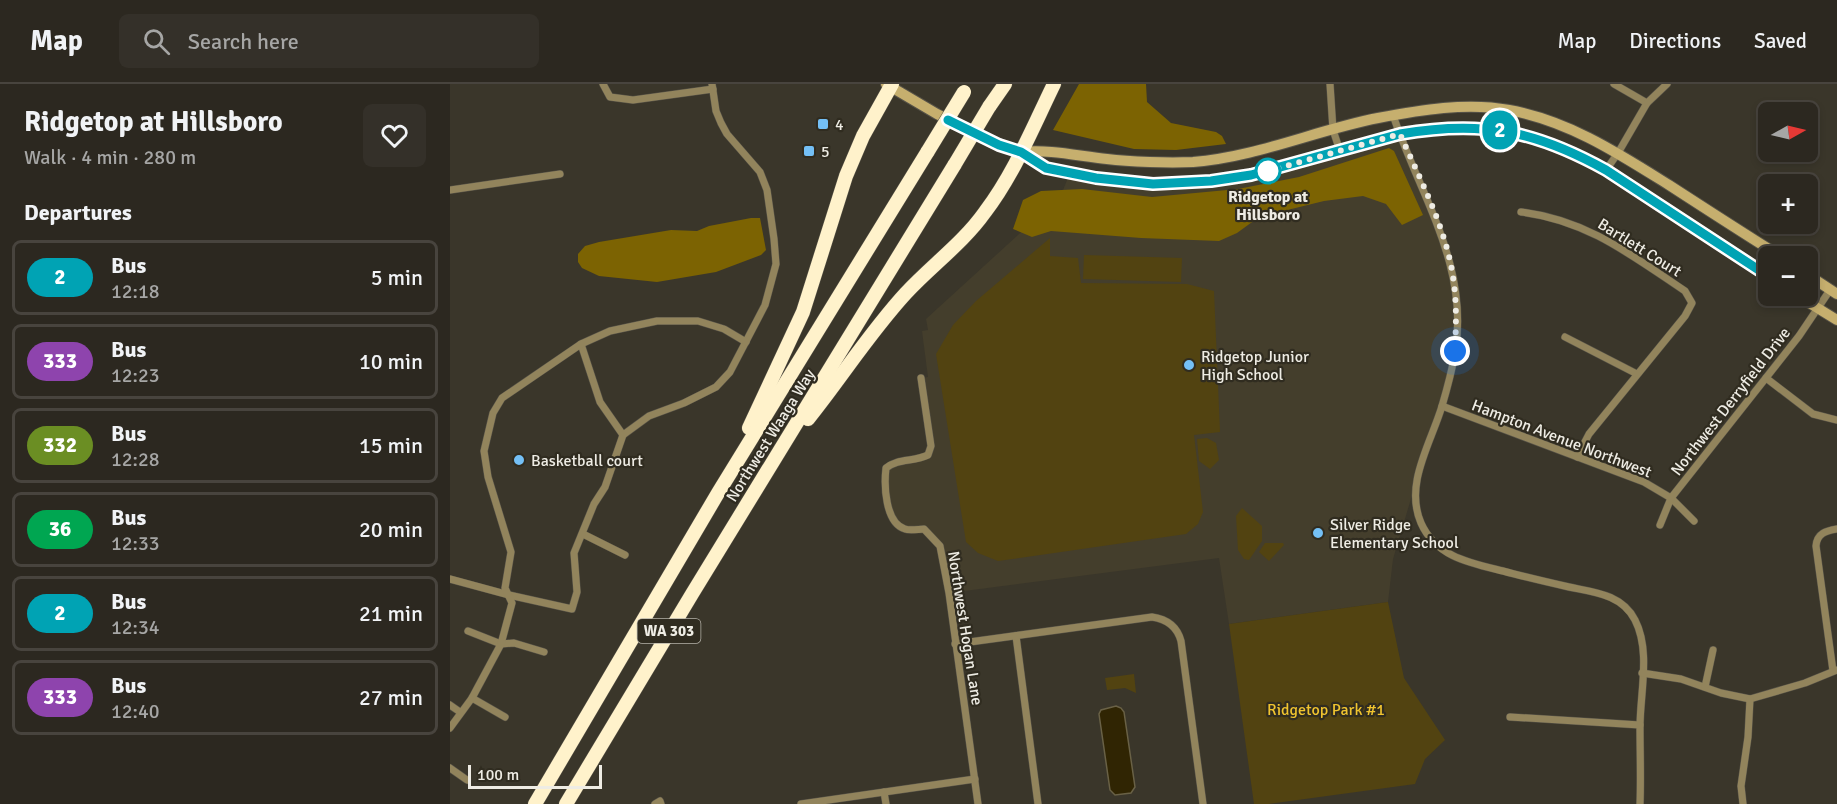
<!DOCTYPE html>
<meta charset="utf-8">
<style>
:root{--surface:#2c2820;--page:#343029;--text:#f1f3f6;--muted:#a6a6a5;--line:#48443e}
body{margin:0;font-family:Signika,sans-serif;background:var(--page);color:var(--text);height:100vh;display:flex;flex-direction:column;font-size:22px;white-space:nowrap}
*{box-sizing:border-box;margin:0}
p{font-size:20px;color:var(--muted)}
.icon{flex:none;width:33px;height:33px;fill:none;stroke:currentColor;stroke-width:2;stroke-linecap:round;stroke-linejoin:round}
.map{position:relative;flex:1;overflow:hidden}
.side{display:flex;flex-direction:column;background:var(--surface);width:450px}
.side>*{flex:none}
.badge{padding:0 12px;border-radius:20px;font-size:21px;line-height:39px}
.needle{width:39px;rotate:82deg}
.fabs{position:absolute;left:1308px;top:18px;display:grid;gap:12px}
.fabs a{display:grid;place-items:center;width:60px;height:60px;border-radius:9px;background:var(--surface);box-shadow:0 3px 9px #0003,0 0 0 2px var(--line);font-size:30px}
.scale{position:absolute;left:18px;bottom:15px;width:134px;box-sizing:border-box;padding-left:6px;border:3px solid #eeece4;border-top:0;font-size:16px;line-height:21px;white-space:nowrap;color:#eeece4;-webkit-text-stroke:4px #302c20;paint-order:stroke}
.you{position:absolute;width:30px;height:30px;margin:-15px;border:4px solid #fff;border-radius:50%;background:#1a73e8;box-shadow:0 0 0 9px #1a73e833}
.map>.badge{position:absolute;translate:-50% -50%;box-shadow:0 0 0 3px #fff}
h2{padding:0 24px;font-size:22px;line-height:54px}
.round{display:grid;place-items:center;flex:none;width:63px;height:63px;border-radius:9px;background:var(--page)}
.summary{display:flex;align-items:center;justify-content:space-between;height:102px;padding:0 24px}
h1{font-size:28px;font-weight:700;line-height:45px}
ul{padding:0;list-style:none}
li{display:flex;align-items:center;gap:18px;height:75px;margin:0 12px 9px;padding:0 12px;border:3px solid var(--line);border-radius:9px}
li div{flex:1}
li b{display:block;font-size:22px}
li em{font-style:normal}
li .badge{min-width:66px;font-weight:700;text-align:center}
header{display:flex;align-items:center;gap:36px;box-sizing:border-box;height:84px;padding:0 30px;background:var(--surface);border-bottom:2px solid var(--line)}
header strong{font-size:28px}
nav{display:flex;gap:33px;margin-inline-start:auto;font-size:21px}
.search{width:420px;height:54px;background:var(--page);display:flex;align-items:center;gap:15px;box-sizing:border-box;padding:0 21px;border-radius:9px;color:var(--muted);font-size:22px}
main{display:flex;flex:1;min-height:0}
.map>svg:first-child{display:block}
.built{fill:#443e2c}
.green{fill:#524311}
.forest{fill:#7c6302}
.water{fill:#302503;stroke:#696146;stroke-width:1.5}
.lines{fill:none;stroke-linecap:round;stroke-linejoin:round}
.street-casing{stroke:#575348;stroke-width:8}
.secondary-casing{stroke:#575348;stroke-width:12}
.highway-casing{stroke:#575348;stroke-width:15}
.street{stroke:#92845c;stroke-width:7}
.secondary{stroke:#c6af6e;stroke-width:10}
.highway{stroke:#fff2cb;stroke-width:14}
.highway-bridge-casing{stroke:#575348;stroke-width:15;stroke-linecap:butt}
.highway-bridge{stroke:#fff2cb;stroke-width:14}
.line-casing{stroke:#fff;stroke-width:14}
.line{stroke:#00a3b4;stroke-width:9}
.walk{stroke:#eeece4;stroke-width:6;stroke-dasharray:0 10.8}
.poi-dot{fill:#74c0f6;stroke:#302c20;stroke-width:2}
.stop-dot{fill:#fff;stroke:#00a3b4;stroke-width:3}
.labels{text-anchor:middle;stroke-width:4.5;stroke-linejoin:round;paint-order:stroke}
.shield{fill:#302c20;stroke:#b5b2a9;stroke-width:1.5}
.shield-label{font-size:15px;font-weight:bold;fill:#eeece4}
.poi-label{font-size:16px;fill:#eeece4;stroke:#302c20;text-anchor:start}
.stop-label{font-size:16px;font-weight:bold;fill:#eeece4;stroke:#302c20}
.street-label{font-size:16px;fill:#eeece4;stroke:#302c20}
.park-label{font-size:16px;fill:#f0c42f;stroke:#302c20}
</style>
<header>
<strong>Map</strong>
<div class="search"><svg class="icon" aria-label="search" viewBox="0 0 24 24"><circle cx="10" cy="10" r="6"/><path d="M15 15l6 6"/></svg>Search here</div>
<nav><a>Map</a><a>Directions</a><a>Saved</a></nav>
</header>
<main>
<section class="side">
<div class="summary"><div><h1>Ridgetop at Hillsboro</h1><p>Walk · 4 min · 280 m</p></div><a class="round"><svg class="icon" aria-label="heart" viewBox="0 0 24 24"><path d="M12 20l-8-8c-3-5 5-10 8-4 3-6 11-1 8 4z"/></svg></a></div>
<h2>Departures</h2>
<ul>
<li><span class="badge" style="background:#00a3b4;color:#fff">2</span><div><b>Bus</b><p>12:18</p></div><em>5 min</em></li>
<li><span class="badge" style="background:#8e44ad;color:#fff">333</span><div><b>Bus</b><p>12:23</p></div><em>10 min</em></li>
<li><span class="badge" style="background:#6b8e23;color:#fff">332</span><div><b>Bus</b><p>12:28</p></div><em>15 min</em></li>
<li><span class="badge" style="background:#00a651;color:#fff">36</span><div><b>Bus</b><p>12:33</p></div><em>20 min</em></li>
<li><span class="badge" style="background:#00a3b4;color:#fff">2</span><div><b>Bus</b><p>12:34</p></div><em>21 min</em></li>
<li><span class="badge" style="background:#8e44ad;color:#fff">333</span><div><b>Bus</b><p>12:40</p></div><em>27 min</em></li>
</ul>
</section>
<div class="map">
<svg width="1387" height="720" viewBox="0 0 1387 720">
<rect width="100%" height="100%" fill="#3a362a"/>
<path class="built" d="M949,50L1003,191L1005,267L943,475L938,518L779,540L769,474L499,509L490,462L474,445H455L440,429L435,393L443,378L471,375L481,362L471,294L478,293L472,247L478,246L476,235L591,130L609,116L620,89L646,94L761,97Z"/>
<g class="green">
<path d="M600,154V172L628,174L631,199L737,200L764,207L770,348L744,351L753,428L748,440L736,450L548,477L528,469L516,458L486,270L503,241L526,217Z"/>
<path d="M634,171L732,174L731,198L633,195Z"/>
<path d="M757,354L766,359L769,376L760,385L749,377L747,355Z"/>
<path d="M792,424L812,442V457L799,476L794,475L788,466L786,432Z"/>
<path d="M815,459H833L834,461L819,477L809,468Z"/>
<path d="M938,518L954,594L995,656L975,675L965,700L819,720H804L779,540Z"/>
<path d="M684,590L686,609L675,604L657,606L655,594Z"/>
</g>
<g class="forest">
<path d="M629,0H696L697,18L721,39L766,48L772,52L776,60L726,66L684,65L603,46Z"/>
<path d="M939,64L944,67L973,131L952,141L936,120L913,112L874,117L809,133L787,149L769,157L691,154L601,147L582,153L563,145L573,116L591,107L632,105L702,113L788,105L849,93Z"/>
<path d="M301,134H310L316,166L311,171L266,188L207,198L149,192L132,184L128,178V170L135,162L149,158L221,146L247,147L259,142Z"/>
</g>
<path class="water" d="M666,622L671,624L674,628L685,703L681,709L665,711L660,706L649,630L651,626Z"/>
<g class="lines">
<g class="street-casing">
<g id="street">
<path d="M153,0L160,13L183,16L263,5"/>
<path d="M880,0L883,46L890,67"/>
<path d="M1164,0L1197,19"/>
<path d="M943,31C969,110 1020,181 1005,269C1002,286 997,305 992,322C981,359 954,400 971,439C986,473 1020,479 1053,487C1075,493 1097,498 1119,503C1143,508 1172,510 1185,536C1201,567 1190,609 1190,643C1190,669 1191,694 1190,720"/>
<path d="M1156,86L1168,69L1197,19L1217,0"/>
<path d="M0,106L110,90"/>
<path d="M1071,128C1137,136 1181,171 1235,207L1242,219L1235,232L1139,350L1127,373"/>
<path d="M1115,253L1187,290"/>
<path d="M131,260L150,318L173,351"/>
<path d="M471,294L481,362L478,371C464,378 448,374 436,384C434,401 435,439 455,445C460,447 469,445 474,445L490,462L499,509L528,720"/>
<path d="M1316,294L1363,330L1387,336"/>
<path d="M992,322L1194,398L1221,414L1244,437"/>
<path d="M1210,441L1221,414L1349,252L1380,206"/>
<path d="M133,450L175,471"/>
<path d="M0,495L59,511L122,525L127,508L124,469L144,420L155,403L173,351L199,332L234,319L266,303L280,288L315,221L326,180L324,155L317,106L310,88L277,50L271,39L266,27L262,0"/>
<path d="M18,547L51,560L64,559L94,568"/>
<path d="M566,552L588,720"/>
<path d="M505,560L702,533C716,535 727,542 731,557L753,720"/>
<path d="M1383,587L1366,462C1367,449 1376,447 1387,445"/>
<path d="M1192,589L1231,595L1271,609L1300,615L1355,599L1387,586"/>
<path d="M1255,603L1263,566"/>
<path d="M22,614L55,633"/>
<path d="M0,621L10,628"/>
<path d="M1060,633L1190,641"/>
<path d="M0,644L22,614L51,560L62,519L55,504L61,468L38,393L34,367L43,329L52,314L131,260L160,247L207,237H248L274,245L296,258"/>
<path d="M0,684L17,696"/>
<path d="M434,708L436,720"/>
<path d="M205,720L210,717L211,720"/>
<path d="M351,720L525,695"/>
<path d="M1293,720L1291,702L1298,653L1300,615"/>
</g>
</g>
<g class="secondary-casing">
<g id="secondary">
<path d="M436,0L487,30L549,61L571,68L596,84L646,94L703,100L761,97L801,91L949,50C1031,36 1084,47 1156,86L1318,192"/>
<path d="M571,68C600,65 628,72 657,75C680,78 719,79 743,78C807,73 866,46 928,34C970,26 1017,18 1059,26C1119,37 1168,69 1219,101C1256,125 1293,149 1330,172"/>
<path d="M1358,191L1387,210"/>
<path d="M1348,212L1387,236"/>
</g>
</g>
<g class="highway-casing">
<g id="highway">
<path d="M539,23L555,0"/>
<path d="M358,335C391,294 420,248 456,209C482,181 513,159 535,128C564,90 583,43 604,0"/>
<path d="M299,344L353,228L396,92L413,52L442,0"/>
<path d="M85,720L268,409L478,67"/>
<path d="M116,720L242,510L505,80"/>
</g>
</g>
<use href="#street" class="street"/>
<use href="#secondary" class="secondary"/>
<use href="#highway" class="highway"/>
<g class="highway-bridge-casing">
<g id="highway-bridge">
<path d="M478,67L514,8"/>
<path d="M505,80L539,23"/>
</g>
</g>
<use href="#highway-bridge" class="highway-bridge"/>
</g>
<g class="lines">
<g class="line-casing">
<path id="line" d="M498,36L549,61L571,68L596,84L646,94L703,100L761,97L801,91L950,50C1031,36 1084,46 1156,86L1318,192"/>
</g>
<use href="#line" class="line"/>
<path class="walk" d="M818,87L950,50C970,95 996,144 1003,193C1007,218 1006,242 1005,267"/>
</g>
<g class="poi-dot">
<rect x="367" y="34" width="12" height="12" rx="3"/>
<rect x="353" y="61" width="12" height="12" rx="3"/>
<circle cx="739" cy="281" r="6"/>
<circle cx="69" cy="376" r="6"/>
<circle cx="868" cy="449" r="6"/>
</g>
<circle class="stop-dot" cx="818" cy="87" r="12"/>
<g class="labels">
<rect class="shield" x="187.5" y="535" width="63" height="24" rx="4.5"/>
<g class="shield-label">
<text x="219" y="552">WA 303</text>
</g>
<g class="poi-label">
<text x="385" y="46">4</text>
<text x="371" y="73">5</text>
<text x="751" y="278">Ridgetop Junior<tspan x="751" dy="18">High School</tspan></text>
<text x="81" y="382">Basketball court</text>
<text x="880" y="446">Silver Ridge<tspan x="880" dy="18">Elementary School</tspan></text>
</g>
<g class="stop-label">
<text x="818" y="118">Ridgetop at<tspan x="818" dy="18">Hillsboro</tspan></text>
</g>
<g class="street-label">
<text transform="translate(1190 163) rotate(32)" y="6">Bartlett Court</text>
<text transform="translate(1280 317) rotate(-52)" y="6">Northwest Derryfield Drive</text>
<text transform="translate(320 351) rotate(-58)" y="6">Northwest Waaga Way</text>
<text transform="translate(1112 354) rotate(21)" y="6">Hampton Avenue Northwest</text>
<text transform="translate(516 544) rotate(81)" y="6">Northwest Hogan Lane</text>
</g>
<g class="park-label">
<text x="876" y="631">Ridgetop Park #1</text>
</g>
</g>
</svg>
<div class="fabs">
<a><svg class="needle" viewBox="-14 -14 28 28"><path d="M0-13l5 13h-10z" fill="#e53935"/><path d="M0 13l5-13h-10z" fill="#a6a6a5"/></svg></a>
<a>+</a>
<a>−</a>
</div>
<div class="scale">100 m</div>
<div class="you" style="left:1005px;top:267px"></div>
<b class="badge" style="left:1050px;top:46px;background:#00a3b4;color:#fff">2</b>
</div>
</main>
